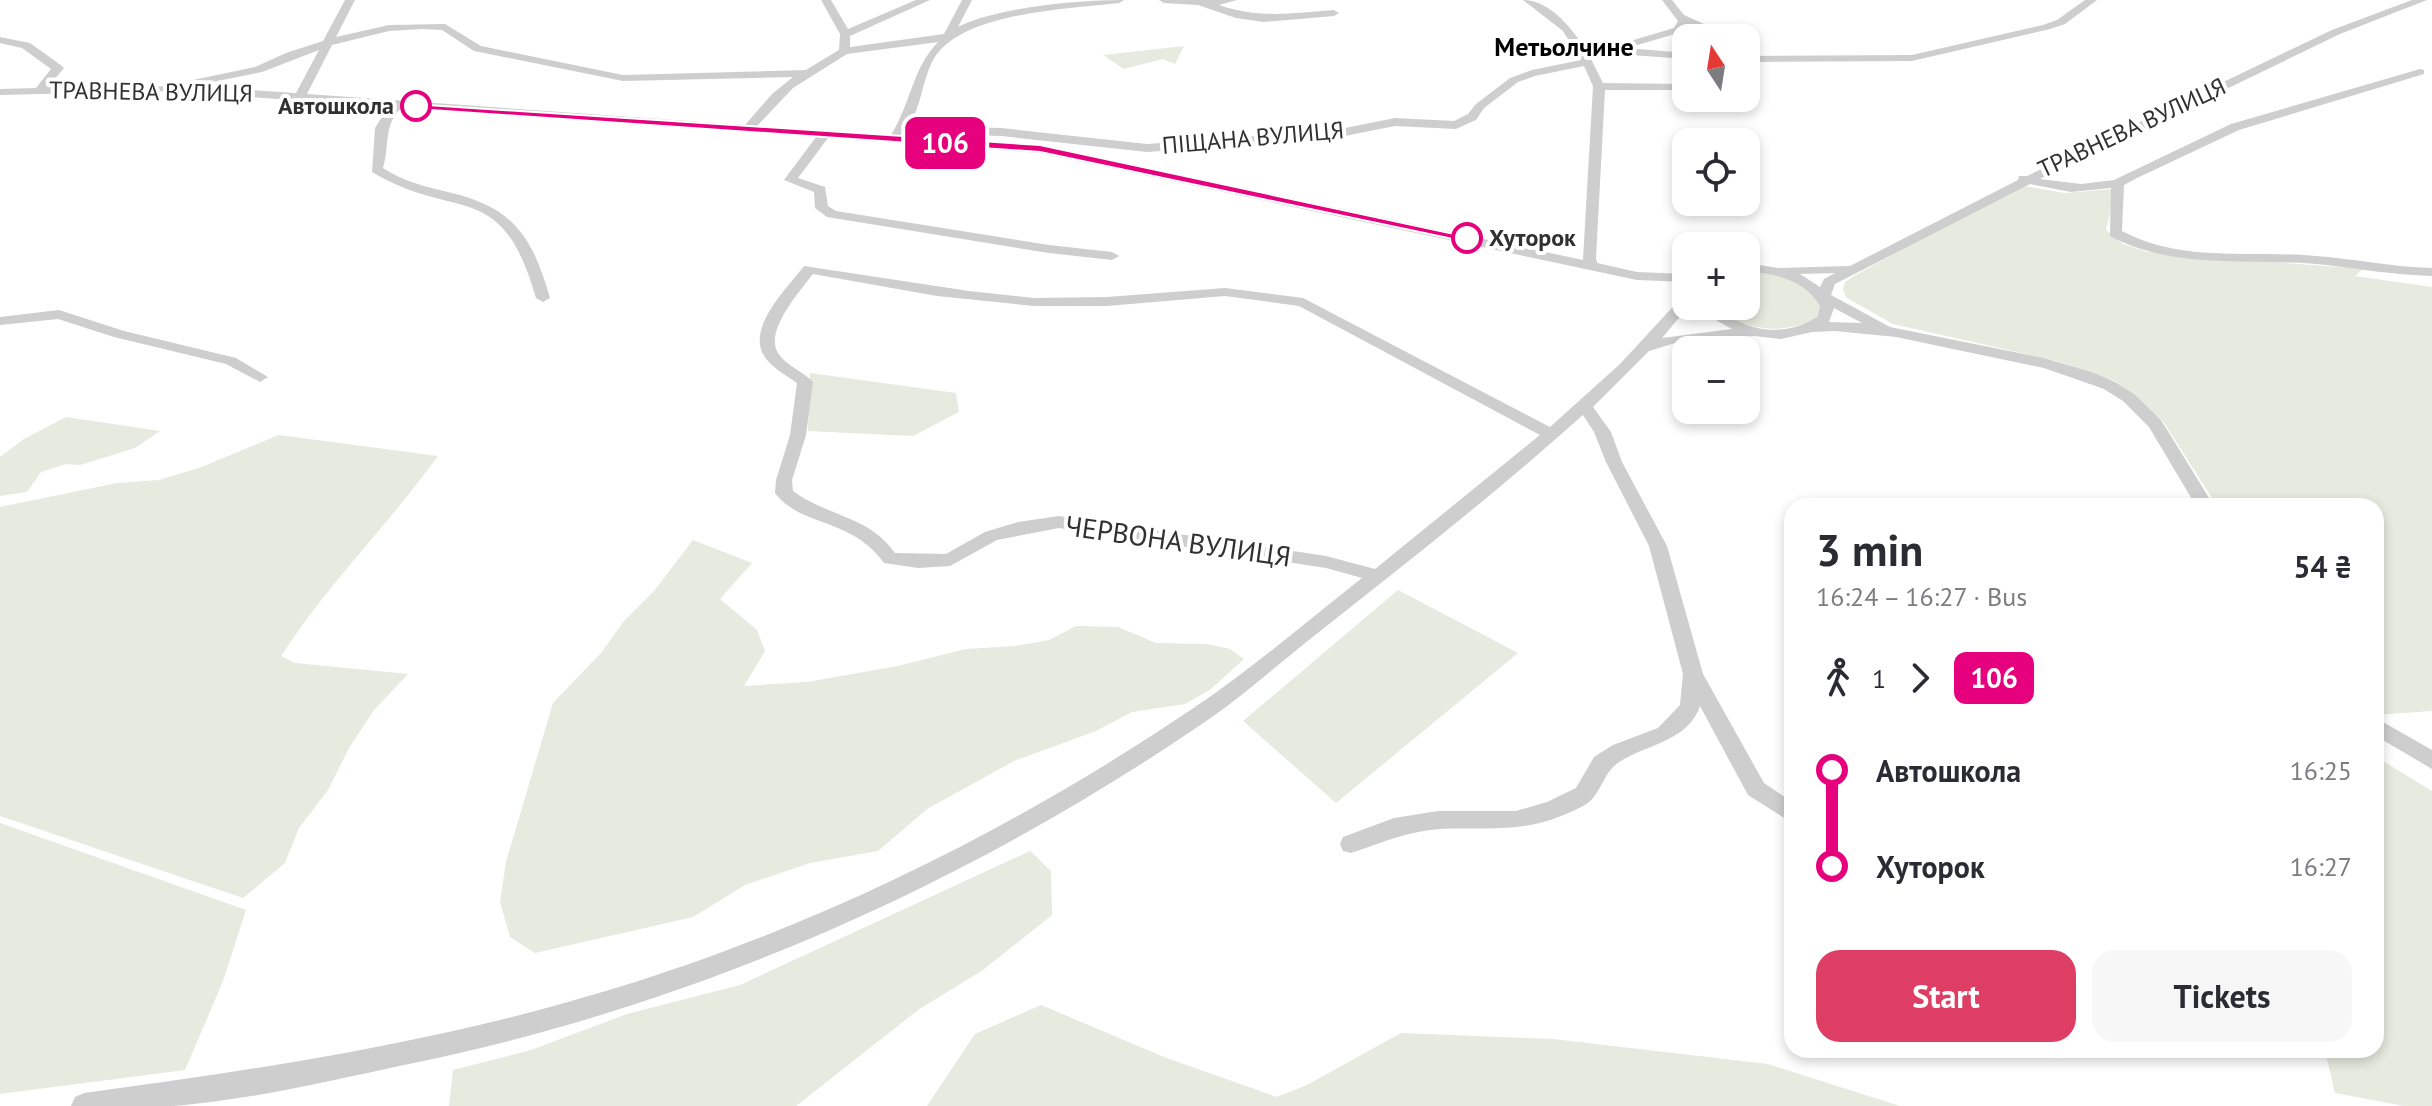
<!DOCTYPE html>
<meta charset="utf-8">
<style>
:root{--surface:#fff;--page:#f7f7f7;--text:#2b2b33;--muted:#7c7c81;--accent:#de3e63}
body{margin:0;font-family:"PT Sans",sans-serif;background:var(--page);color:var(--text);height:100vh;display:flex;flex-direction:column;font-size:30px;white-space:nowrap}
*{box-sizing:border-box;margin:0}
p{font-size:26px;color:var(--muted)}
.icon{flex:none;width:44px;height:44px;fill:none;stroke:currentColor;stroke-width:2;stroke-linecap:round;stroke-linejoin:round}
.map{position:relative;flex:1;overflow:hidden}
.side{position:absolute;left:1784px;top:498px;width:600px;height:560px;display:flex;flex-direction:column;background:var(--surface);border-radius:24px;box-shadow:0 4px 12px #0003}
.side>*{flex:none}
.badge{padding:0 16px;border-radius:12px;font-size:28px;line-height:52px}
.needle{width:52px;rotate:348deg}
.tools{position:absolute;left:1672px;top:24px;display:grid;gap:16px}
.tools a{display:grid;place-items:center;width:88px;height:88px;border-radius:16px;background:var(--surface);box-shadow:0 4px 12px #0003;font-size:40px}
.map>.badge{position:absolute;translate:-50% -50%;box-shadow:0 0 0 4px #fff}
.legs{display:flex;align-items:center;gap:12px;height:88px;padding:0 32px;font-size:26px}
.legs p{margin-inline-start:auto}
.headline{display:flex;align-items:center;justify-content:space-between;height:136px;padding:0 32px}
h1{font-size:44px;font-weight:800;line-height:60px}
.primary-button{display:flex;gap:16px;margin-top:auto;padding:16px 32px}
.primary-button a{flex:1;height:92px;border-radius:24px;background:var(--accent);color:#fff;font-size:32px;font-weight:800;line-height:92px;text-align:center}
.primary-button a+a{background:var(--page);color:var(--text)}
ul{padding:0 32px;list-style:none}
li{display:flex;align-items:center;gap:28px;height:96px;font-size:30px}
li i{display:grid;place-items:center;width:12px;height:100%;margin:0 10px;background:currentColor}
li i::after{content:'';width:20px;height:20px;margin:-10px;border:6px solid;border-radius:50%;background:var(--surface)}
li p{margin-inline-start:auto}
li:first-child i{background:linear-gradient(#0000 50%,currentColor 0)}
li:last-child i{background:linear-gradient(currentColor 50%,#0000 0)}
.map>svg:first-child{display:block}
.green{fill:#e7eade}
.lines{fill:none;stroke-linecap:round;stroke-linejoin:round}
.minor{fill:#cecece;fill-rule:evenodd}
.line-1{fill:#e6007e;stroke:#fff;stroke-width:2}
.stop-1-dot{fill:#fff;stroke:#e6007e;stroke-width:4}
.labels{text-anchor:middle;stroke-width:8;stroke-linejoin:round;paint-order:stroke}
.far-street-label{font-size:24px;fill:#313131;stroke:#fff}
.far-stop-label{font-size:24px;font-weight:bold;fill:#313131;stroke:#fff;text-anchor:end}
.far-quarter-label{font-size:26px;font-weight:bold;fill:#000;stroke:#fff}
.street-label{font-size:28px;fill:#313131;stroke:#fff}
</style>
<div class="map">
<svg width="2432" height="1106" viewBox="0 0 2432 1106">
<rect width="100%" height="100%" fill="#fff"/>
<g class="green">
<path d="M1184,46L1175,64L1163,59L1124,69L1103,55Z"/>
<path d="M2019,185L2064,193L2116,189L2106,230L2123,244L2148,252L2363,269L2355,276L2432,287V711L2376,715V506H2217L2163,421L2115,381L2053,360L1893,324L1847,298L1843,290L1845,282L1854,276Z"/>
<path d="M1746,271C1772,272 1809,279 1820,306L1816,319C1783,334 1744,333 1716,306H1746Z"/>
<path d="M810,373L956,393L959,412L913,436L808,431Z"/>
<path d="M66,417L160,431L135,448L80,465L66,464L41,472L27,492L0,496V457L24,439Z"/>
<path d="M279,435L438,456C388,525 327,585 281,656L295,663L408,674L374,710L349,748L328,790L299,828L285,863L243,898L0,816V507L117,483L159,480L199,468Z"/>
<path d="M693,540L752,563L720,599L757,630L765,651L744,686L807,682L898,666L966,649L1015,646L1049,640L1076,626L1118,627L1156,643L1207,644L1230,649L1244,659L1211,689L1185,704L1132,712L1096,731L1014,761L927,809L878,851L810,863L745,885L693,917L535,953L510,937L500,902L506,862L553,703L601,653L624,621L655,590Z"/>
<path d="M1398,590L1518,653L1336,803L1243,721Z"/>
<path d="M2376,757L2432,791V1106H2404L2335,1093L2325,1050H2376Z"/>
<path d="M0,823L246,910L223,981L185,1070L0,1094Z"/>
<path d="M1030,851L1051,871L1052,915L983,970L918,1010L796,1106H449L453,1070L531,1050L627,1014L740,985Z"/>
<path d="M1041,1005L1164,1057L1277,1097L1307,1085L1401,1033L1553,1039L1768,1064L1900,1106H927L975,1034Z"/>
</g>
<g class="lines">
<g class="minor">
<path d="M345,0H355L336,37L389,25L445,24L481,46L623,75L806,70L839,50L840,34L821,0H831L848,29L916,0H930L850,36V47L944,34L962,0H972L958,27C998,7 1079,0 1124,0L1119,3C1069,9 957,12 932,62C922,83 921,106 909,126L1001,128L1147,144L1330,131L1395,118L1454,121L1468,114L1476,104L1510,78L1532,70L1581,60L1563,31L1523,0C1551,0 1574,31 1588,53L1612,49L1613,46L1674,28L1678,21L1662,0H1672L1684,15L1735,38H1721L1687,24L1682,32L1627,48L1686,53V59L1617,54L1591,59L1603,83L1686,84V90H1605L1596,258L1597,263L1637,272L1686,274V282L1637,280L1040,153L828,138L798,178L825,187L828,206L836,211L1049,245L1112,252L1119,256L1112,260L1049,253L827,217L815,208L814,192L784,180L816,137L401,108C383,126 390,145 383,168C404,182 427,187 452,193C515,208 533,239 550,298L543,302L536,298C501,176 457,223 372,172L375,128L388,107L168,91L0,95V89L36,88L51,69L22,48L0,43V37L30,43L62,66L64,68L48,87L191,86L186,83L188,81L255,67L286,53L323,41ZM422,29L442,30L474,51L623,81L793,77L772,94L745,125L307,94L332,45L389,31ZM938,42C912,69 911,103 891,135L757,126L793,88L847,54ZM319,50L296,93L193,86L262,72ZM1584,66L1593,86L1583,260L1040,145L903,136L905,133L1001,136L1147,152L1330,139L1395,126L1456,129L1476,120L1484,108L1518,82L1535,76Z"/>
<path d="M1159,0H1237L1219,5C1258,19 1294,13 1334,10L1339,13L1334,16L1264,22L1236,18L1198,5L1164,3Z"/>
<path d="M2085,0H2097L2065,24L2050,29L1912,61L1746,62V56L1912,55L2043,25L2057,20Z"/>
<path d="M2412,0H2427L2340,34L2040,179L2081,184L2114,180L2231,124L2420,69L2424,70V74L2239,130L2137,178L2124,185L2122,231C2181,263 2251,250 2316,256C2355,259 2393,267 2432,268V276C2393,275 2355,268 2316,264C2246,258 2174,270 2110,236L2111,188L2071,192L2030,184L1835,284L1831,295L1890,327L2044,358L2094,373L2115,382L2134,394L2161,420L2214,506H2196L2149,427L2123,401L2104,389L2044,368L1896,337L1835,331L1812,332L1781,339L1754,336L1675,343L1649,351L1593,407L1611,432L1622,462L1667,546L1703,674L1764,783L1792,802V823L1748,795L1700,706C1689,738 1655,743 1628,757C1605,768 1607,780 1593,798C1587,806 1570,812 1561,816C1521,833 1482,827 1440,829C1408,831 1381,843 1351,853L1343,851L1340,844L1343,837L1394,818L1438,811H1516L1547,802L1576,788L1594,757L1613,745L1658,728L1680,705L1683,674L1649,546L1606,462L1594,432L1583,415C1498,491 1408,562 1319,632C1283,660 1249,691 1212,717C970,884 697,1005 409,1064C333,1080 251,1100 174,1106C140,1106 105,1106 71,1106L75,1097L84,1093C246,1071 409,1047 568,1002C791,940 1003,837 1195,707C1253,668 1307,621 1362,578L1326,568L1059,528L997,540L950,566L918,568L884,563C851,517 802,528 775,493L776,480L790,435L797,383C786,375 770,367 763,354C748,326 788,287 804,266L969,291L1034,298L1107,297L1225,288L1303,298L1550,427L1620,364L1681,298L1686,297V306H1689L1662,338L1732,329L1714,319L1701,306C1717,306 1722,312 1736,320C1762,334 1792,333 1817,317L1820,306C1804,279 1775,274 1746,271V263L1779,268L1850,266L2018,180L2019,176H2027L2332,30ZM1835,273L1824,279L1820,287L1800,274ZM813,274L937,296L1034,306H1107L1225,296L1299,306L1540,435L1375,569L1326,556L1059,516L1018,522L985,532L946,554L895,553C868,515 828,517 793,491L792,480L806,435L813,382C803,371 786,366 778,353C764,331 800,291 813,274ZM1834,308L1862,323L1829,322Z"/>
<path d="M59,310L124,331L236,358L268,377L260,382L226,364L114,337L58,319L0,325V317Z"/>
<path d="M2376,718L2432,750V769L2376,736Z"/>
</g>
</g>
<path class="line-1" d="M412,104L1040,145L1473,238L1467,242L1040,152L416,109L412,108Z"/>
<g class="stop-1-dot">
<circle cx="416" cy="106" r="14"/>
<circle cx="1467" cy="238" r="14"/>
</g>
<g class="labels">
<g class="far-street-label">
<text transform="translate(151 92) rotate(1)" y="8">ТРАВНЕВА ВУЛИЦЯ</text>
<text transform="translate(2132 128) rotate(-25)" y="8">ТРАВНЕВА ВУЛИЦЯ</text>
<text transform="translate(1253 138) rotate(-5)" y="8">ПІЩАНА ВУЛИЦЯ</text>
</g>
<g class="far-stop-label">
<text x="394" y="114">Автошкола</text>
<text x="1489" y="246" text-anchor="start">Хуторок</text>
</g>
<g class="far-quarter-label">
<text x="1564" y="56">Метьолчине</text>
</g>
<g class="street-label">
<text transform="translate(1178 541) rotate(8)" y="10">ЧЕРВОНА ВУЛИЦЯ</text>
</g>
</g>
</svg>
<div class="tools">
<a><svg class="needle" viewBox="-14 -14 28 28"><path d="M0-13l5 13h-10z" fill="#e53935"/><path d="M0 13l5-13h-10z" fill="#7c7c81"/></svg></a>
<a><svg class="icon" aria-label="locate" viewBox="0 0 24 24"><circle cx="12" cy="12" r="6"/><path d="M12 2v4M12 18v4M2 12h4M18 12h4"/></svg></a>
<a>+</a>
<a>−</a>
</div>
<b class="badge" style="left:945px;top:143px;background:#e6007e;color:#fff">106</b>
<section class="side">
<div class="headline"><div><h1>3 min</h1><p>16:24 – 16:27 · Bus</p></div><b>54 ₴</b></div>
<div class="legs"><svg class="icon" aria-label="walk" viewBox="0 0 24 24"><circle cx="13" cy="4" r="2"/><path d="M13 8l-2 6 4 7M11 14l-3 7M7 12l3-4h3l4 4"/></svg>1<svg class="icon" aria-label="forward" viewBox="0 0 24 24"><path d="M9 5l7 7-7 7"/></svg><b class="badge" style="background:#e6007e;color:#fff">106</b></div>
<ul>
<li><i style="color:#e6007e"></i><b>Автошкола</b><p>16:25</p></li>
<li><i style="color:#e6007e"></i><b>Хуторок</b><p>16:27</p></li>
</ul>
<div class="primary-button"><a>Start</a><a>Tickets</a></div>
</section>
</div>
